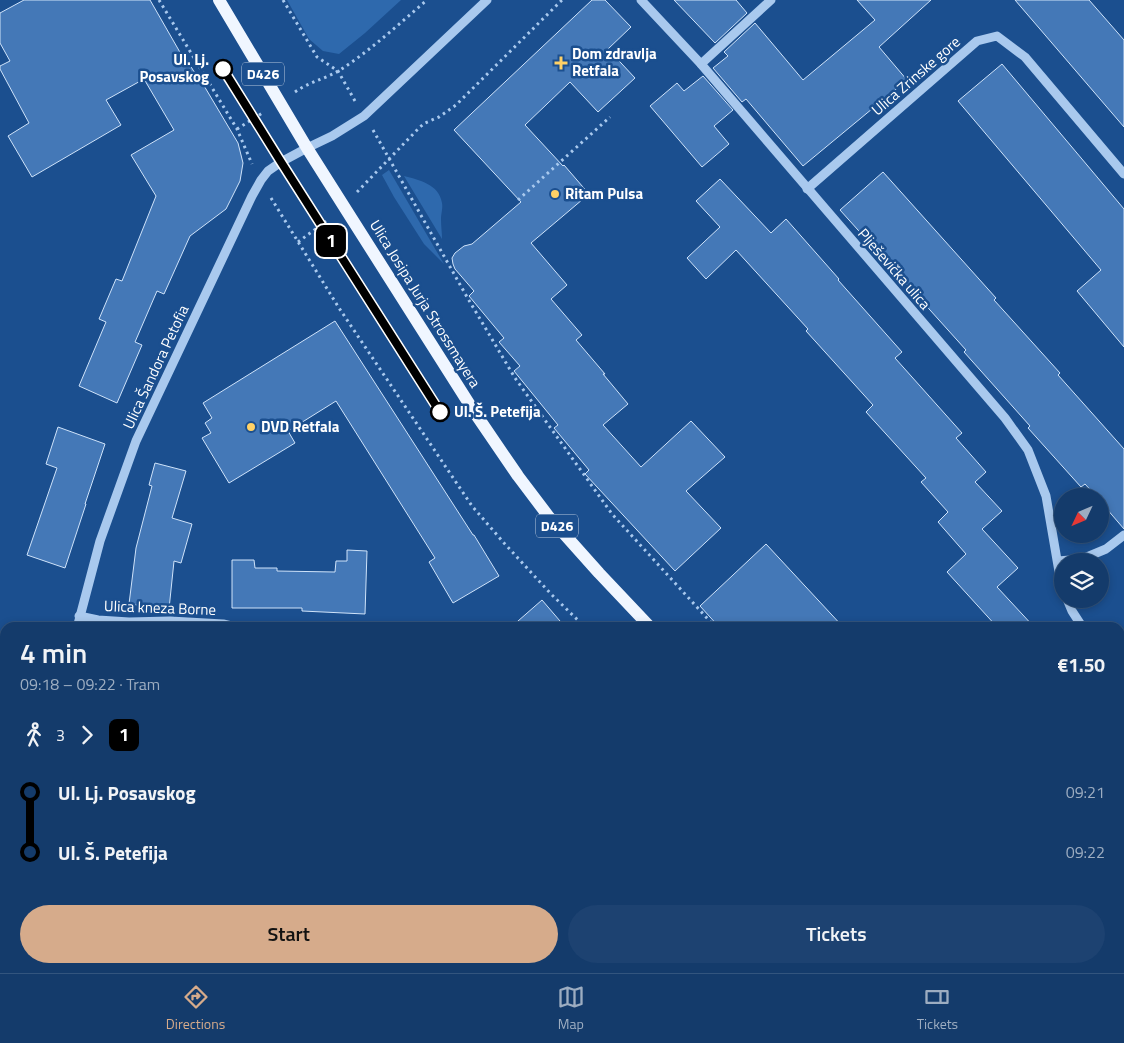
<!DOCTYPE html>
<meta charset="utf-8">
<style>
:root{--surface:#143b6b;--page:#1d4271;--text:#f1f3f6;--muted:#9dadc1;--line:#33557e;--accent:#d6ab8b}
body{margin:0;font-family:"Titillium Web",sans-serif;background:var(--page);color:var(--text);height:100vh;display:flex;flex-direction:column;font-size:19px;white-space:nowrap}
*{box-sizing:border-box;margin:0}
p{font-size:16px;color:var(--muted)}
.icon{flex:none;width:28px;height:28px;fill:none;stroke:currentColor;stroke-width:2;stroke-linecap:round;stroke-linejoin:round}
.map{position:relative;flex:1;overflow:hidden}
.details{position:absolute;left:0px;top:622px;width:1125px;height:351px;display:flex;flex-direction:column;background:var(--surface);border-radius:15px 15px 0 0;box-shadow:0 2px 8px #0003,0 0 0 1px var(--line)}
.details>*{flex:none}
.badge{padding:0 10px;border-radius:8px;font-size:18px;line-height:32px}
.needle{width:32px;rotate:226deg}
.buttons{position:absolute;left:1054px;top:488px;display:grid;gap:10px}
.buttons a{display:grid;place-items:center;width:55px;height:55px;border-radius:50%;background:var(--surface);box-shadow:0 2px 8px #0003,0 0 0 1px var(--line);font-size:25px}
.map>.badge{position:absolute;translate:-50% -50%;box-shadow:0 0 0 2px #fff}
.legs{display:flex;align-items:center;gap:8px;height:55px;padding:0 20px;font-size:16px}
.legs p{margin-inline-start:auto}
.summary{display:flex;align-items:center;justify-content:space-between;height:85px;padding:0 20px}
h1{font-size:28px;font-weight:600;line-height:38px}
.primary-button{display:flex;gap:10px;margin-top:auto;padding:10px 20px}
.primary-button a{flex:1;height:58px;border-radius:30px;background:var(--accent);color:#111;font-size:20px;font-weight:600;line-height:58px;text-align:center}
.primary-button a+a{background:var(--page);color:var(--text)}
ul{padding:0 20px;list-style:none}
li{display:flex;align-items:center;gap:18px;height:60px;font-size:19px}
li i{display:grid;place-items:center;width:8px;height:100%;margin:0 6px;background:currentColor}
li i::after{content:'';width:12px;height:12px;margin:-6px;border:4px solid;border-radius:50%;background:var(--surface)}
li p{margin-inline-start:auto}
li:first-child i{background:linear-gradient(#0000 50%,currentColor 0)}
li:last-child i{background:linear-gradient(currentColor 50%,#0000 0)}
.tab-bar{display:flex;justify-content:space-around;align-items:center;height:70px;border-top:1px solid var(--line);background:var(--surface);font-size:14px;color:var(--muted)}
.tab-bar a{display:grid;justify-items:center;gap:2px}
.tab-bar .active{color:var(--accent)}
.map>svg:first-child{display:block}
.green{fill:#2e69ad}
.building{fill:#4478b7;stroke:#cfe3fa}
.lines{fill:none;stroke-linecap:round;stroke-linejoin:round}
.path{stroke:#a9c9ee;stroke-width:3;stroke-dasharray:2.5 4;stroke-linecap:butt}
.minor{stroke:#a9c9ee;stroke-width:9}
.major{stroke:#f0f6ff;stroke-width:12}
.line-1-casing{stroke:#fff;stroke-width:11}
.line-1{stroke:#000;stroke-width:8}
.poi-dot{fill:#ffd166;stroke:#1b4f8f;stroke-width:2}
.stop-1-dot{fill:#fff;stroke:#000;stroke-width:2.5}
.labels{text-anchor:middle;stroke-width:5;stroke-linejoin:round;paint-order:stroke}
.shield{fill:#1b4f8f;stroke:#bbcadd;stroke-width:1}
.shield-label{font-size:14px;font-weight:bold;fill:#fff}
.poi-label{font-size:15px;font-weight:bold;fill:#fff;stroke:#1b4f8f;text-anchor:start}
.stop-label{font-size:15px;font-weight:bold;fill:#fff;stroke:#1b4f8f;text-anchor:end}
.street-label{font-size:15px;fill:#fff;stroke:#1b4f8f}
</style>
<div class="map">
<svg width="1124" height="973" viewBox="0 0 1124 973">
<rect width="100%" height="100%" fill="#1b4f8f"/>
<g class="green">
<path d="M287,0H401L365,33L339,54L323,51L309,39Z"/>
<path d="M389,170L444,264L424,244L394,197L382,175Z"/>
<path d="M404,176C419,180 439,184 442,203C443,208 441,214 441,219C441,226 442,233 442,239Z"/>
</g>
<g class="building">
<path d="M24,0H150L185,61L187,60L199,80L200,79L238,143L243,163L240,181L226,209L190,236L164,294L157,291L135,342L142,345L117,403L79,386L106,322L99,319L116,279L122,281L156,196L131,155L174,130L144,79L106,100L121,125L32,177L8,136L29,123L0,69V66L10,61L0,43V13Z"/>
<path d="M592,0H605L631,27L608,49L635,78L598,112L570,82L525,125L563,166L564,165L589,194L531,243L567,285L551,299L582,335L576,340L605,374H603L628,404L603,425L641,467L691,421L725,457L686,491L721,528L675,571L585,474L589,470L554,428L558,425L514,371L520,366L499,342L504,338L469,296L474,291L455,269L453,264L452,258L455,253L464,246L472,244L521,202L454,130Z"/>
<path d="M674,0H736L747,13L715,43Z"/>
<path d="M857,0H931L879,47L907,80L803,166L746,99L742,102L713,68L728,56L724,52L755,23L803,80L875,20Z"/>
<path d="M1015,0H1089L1124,40V127Z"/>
<path d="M1002,64L1124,209V347L1077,291L1101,270L958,101Z"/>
<path d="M703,76L733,110L714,126L729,144L702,167L650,106L677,83L684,91Z"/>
<path d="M883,172L996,298L994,300L1060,373L1058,375L1124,449V529L1100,501V496H1096L1085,484L1081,487L1028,428L1030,426L964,352L966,350L840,210Z"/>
<path d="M720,179L771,233L786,219L839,279L838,280L902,352L895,358L962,433L956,438L986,472L975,482L1002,511L982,529L1018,568L997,587L1035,628H998L947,572L966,554L938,522L948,512L921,482L926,478L866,412L873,405L806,331L808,329L736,250L706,279L687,258L720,227L696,201Z"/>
<path d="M335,321L473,535H474L499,576L453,603L429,562L435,558L336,401L288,431L295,443L229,483L202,438L211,433L205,423L212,418L203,403Z"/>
<path d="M58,427L105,444L85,504H86L65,568L27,555L57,468L46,464Z"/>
<path d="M155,463L186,471L172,518L192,524L181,563L174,561L169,609L129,604L136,548L152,486L149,485Z"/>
<path d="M766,544L844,628H720L700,606Z"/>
<path d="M347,550L367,551L365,614L302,611V608H232V560H254L255,568H277V571L335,572L336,561H347Z"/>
<path d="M542,600L566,628H510Z"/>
</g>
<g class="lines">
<g class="path">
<path d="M159,0L237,129L252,164"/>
<path d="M283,0L317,57L338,71L355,101"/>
<path d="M295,92C309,82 325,79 340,70C371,50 399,24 427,0"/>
<path d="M237,129L264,112"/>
<path d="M373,130L467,297L515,378L612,514L716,628"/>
<path d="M357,192L420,127L425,123L439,117L456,105L562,0"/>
<path d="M271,198L339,308L472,506L504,543L551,594L586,628"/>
<path d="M518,200L610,117"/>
<path d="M298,242L329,219"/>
<path d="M915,969L919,973"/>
<path d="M1034,969L1038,973"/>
<path d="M770,973L773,969"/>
</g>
<g class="minor">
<path d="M641,0L701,64L1005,418L1028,450L1046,496L1062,589"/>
<path d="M701,64L771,0"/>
<path d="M807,189L977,41L997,36L1025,57L1124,174"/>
<path d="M1058,561L1082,559L1106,549L1124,535"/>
<path d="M1067,599L1072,611L1083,628"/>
<path d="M79,616L98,620L129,622L170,621L223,624L240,628"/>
<path d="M77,628L100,541L136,441L252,196L261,180L268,171L281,162L307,148L332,136L364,116L487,0"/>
<path d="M1120,671L1124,676"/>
<path d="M383,969V973"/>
<path d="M477,969L481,973"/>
<path d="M34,973L35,969"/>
</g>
<g class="major">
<path d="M219,0L307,148L350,216L475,413L518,476L549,517L599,573L651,628"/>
<path d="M975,969L979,973"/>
</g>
</g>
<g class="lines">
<g class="line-1-casing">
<path id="line-1" d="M223,69L281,162L440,412"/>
</g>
<use href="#line-1" class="line-1"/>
</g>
<g class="poi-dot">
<path d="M558.5 55.5h5v5h5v5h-5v5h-5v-5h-5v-5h5z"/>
<circle cx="555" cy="194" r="5"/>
<circle cx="251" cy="427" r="5"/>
</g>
<g class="stop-1-dot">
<circle cx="223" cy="69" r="9"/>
<circle cx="440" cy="412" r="9"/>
</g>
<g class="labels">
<g class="shield">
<rect x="242" y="62.5" width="42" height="23" rx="4"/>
<rect x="536" y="514.5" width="42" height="23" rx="4"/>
</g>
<g class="shield-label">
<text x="263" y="79">D426</text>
<text x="557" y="531">D426</text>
</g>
<g class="poi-label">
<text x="572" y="59">Dom zdravlja<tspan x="572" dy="17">Retfala</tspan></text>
<text x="565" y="199">Ritam Pulsa</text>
<text x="261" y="432">DVD Retfala</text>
</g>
<g class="stop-label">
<text x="209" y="65">Ul. Lj.<tspan x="209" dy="17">Posavskog</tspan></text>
<text x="454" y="417" text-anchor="start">Ul. Š. Petefija</text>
</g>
<g class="street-label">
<text transform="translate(916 76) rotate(-41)" y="5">Ulica Zrinske gore</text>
<text transform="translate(894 269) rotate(49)" y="5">Plješevička ulica</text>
<text transform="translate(425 304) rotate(58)" y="5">Ulica Josipa Jurja Strossmayera</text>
<text transform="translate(156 367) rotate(-65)" y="5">Ulica Šandora Petofia</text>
<text transform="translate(160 608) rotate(2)" y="5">Ulica kneza Borne</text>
</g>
</g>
</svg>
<div class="buttons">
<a><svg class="needle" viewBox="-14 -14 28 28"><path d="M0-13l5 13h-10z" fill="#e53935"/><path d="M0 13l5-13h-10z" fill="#9dadc1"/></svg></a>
<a><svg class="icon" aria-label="layers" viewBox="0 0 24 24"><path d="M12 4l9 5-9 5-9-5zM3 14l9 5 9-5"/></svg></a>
</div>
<b class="badge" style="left:331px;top:241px;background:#000;color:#fff">1</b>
<section class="details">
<div class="summary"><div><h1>4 min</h1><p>09:18 – 09:22 · Tram</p></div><b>€1.50</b></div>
<div class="legs"><svg class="icon" aria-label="walk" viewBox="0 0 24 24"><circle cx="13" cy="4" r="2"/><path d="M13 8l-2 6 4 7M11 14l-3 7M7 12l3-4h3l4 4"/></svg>3<svg class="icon" aria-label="forward" viewBox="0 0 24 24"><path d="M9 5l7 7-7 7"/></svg><b class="badge" style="background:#000;color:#fff">1</b></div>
<ul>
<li><i style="color:#000"></i><b>Ul. Lj. Posavskog</b><p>09:21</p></li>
<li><i style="color:#000"></i><b>Ul. Š. Petefija</b><p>09:22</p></li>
</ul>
<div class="primary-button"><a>Start</a><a>Tickets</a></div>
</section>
</div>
<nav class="tab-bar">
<a class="active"><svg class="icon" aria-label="directions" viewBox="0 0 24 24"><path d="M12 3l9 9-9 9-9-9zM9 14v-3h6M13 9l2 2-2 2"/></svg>Directions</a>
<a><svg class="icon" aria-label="map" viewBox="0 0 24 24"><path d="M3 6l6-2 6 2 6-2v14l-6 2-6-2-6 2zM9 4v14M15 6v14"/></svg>Map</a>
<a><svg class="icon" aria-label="tickets" viewBox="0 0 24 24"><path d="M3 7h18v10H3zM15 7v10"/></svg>Tickets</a>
</nav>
